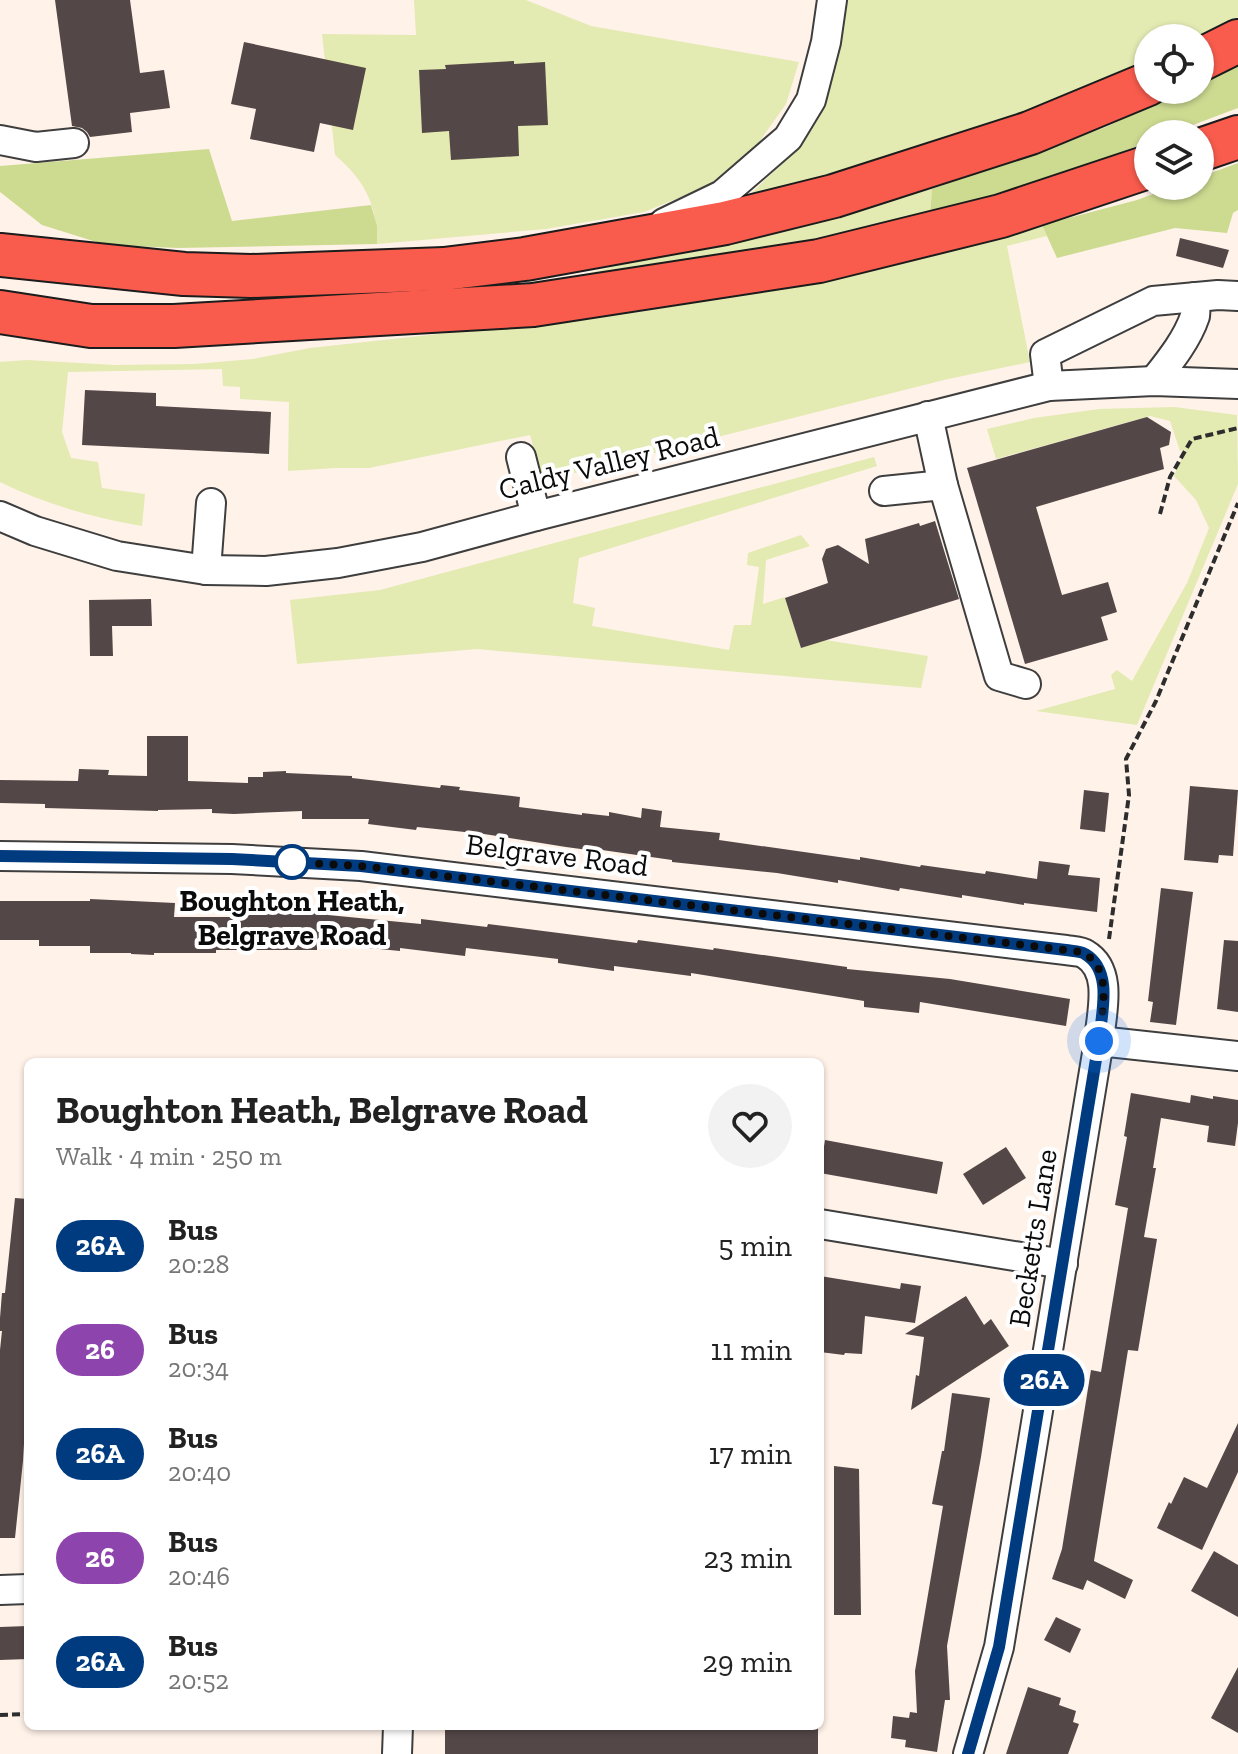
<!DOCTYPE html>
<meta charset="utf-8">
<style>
:root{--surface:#fff;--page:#f2f2f2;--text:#222;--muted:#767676}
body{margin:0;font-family:"Zilla Slab",serif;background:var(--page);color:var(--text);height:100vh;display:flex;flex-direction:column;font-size:30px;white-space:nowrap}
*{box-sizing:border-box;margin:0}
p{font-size:26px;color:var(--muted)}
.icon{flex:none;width:44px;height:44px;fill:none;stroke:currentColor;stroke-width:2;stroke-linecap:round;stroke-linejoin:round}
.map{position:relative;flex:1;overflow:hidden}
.side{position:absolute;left:24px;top:1058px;width:800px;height:672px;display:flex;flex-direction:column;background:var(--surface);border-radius:12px;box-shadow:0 2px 6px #0004}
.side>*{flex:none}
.badge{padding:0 16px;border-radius:26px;font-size:28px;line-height:52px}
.controls{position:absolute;left:1134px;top:24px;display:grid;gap:16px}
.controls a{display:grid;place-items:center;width:80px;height:80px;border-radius:50%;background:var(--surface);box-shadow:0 2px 6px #0004;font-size:40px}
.you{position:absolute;width:40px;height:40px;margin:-20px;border:6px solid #fff;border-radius:50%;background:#1a73e8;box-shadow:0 0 0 12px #1a73e833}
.map>.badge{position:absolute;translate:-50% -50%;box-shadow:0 0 0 4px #fff}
.round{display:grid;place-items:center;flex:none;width:84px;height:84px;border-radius:42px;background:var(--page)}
.headline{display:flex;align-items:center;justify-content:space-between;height:136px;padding:0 32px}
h1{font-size:38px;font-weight:800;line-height:60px}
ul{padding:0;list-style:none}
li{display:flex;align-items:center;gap:24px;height:104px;padding:0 32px}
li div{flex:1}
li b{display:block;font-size:30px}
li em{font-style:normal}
li .badge{min-width:88px;font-weight:700;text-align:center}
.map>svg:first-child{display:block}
.green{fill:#e3eab2}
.forest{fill:#cddb91}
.building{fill:#544747}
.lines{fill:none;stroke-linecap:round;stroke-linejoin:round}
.minor-casing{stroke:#3e3e3e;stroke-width:32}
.highway-casing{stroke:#1c1c1c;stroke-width:46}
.path{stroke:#2d2d2d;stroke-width:4;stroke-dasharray:8 4;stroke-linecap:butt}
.minor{stroke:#fff;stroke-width:28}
.highway{stroke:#f95c4d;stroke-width:42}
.line-casing{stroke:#fff;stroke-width:18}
.line{stroke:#003b80;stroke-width:12}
.walk{stroke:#0b0b0b;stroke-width:8;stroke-dasharray:0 14.4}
.stop-dot{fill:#fff;stroke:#003b80;stroke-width:4}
.labels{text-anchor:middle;stroke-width:8;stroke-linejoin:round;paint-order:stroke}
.street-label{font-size:30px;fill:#0b0b0b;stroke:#fff}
.stop-label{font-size:30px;font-weight:bold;fill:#0b0b0b;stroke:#fff}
</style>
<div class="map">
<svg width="1238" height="1754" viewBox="0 0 1238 1754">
<rect width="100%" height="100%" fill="#fff2e9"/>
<g class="green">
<path d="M414,0H526L591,26L799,62L786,104L754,149L708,186L644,212L546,229L377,244C377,204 365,181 335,155L322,34L416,35Z"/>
<path d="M839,0H1238V17L1196,38H1148V61L1071,97L957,139L744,200L789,157L820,109Z"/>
<path d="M932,189L930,215L844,236L559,281L654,256L799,225Z"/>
<path d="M1042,225L1047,236L1007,246L1030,362L948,379L543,481L530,435L369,468H335L288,471L289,402L240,399V387L223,386L222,369L68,372L62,432L71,458L98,462L102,488L145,494L142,526C93,518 45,504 0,482V362L27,360L115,365L194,364L253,359L310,348L640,312L871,268Z"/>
<path d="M1174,407L1237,415L1238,484L1137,725L1036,711L1115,689L1111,675L1117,670L1132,681L1187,583L1209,528L1196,500L1174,476L1185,450L1180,451L1170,421L1150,416L996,459L987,429L1034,418L1099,409Z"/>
<path d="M874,457L877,466L579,558L573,603L595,608L592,626L729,650L734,625H751L759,567L747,565L748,553L801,535L810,546L766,560L763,604L785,597L801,648L825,640L928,656L921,688L477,649L297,664L290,600L380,590Z"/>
</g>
<g class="forest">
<path d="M1238,65V108L1169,134H1148V142L1071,171L930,215L932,189L1106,127L1184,90H1200V83Z"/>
<path d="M209,149L232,221L371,205L377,226V244L178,248L106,245L42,225L0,192V166Z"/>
<path d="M1238,163V210L1233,213L1227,233L1175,228L1057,258L1042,225L1137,200L1175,186H1200V177Z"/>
</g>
<g class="building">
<path d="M55,0H130L140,73L164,70L170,108L130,113L132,132L90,137L87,132L82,128L72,126Z"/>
<path d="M244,42L366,68L353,130L320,123L314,152L250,139L256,109L231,104Z"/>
<path d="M514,61V64L545,62L548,125L518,126L519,156L451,160L449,131L422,133L419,70L446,69L445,65Z"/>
<path d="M1180,238L1229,250L1223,268L1176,256Z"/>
<path d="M85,390L156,393V406L271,412L269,454L82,445Z"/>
<path d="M1147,417L1171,432L1169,445L1160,448L1164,469L1036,507L1062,595L1108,582L1117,612L1101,617L1108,640L1025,664L967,468Z"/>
<path d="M935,521L959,599L801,648L785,598L828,583L822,559L826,549L838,545L869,564L865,539L919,523L920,526Z"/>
<path d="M151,599L152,626H112L113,656H90L89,600Z"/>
<path d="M147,736H188V781L248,783V777H263V772L286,771V773L352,776V778L440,788L441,785L460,787L459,790L520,797L519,807L582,815V813L609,816V812L641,818L642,808L662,811L660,827L720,833L719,840L860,860V857L920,867L921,865L985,874L986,871L1037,879L1039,861L1070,865L1068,875L1100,878L1097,912L1024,903V905L962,895V898L900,888L899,891L838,880V883L777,873L672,862V860L588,848V850L566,847L484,834L417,827L416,830L368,824L369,819H302V811L234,814L212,813V809L158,810V811L45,808V804L0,803V780L78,781L79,769L109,770L108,775L147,776Z"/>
<path d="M1190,786L1238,790L1233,856L1219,855L1218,863L1184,860Z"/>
<path d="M1084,790L1109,793L1105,832L1080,829Z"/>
<path d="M1161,888L1193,892L1176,1025L1150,1022L1153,1002L1148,1001Z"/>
<path d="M90,899L175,903L174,917H246V913L328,912V915L421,924V919L487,927L488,924L637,943L638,940L713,950L714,948L847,967V969L950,979L1070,999L1066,1026L920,1002L919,1013L864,1007V1001L691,973V976L614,966V971L558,963V959L466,948L465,956L400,948V951L317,943V950H216V953H154V955L131,954V953H90V946H39V940H0V901H90Z"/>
<path d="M1224,940L1238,941V1012L1217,1009Z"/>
<path d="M1131,1093L1190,1103L1191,1095L1213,1099V1096L1238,1100V1123L1235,1146L1207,1142L1209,1126L1161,1118L1153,1168H1156L1144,1237L1157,1239L1138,1351L1128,1350L1094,1561L1133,1580L1125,1599L1087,1580L1083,1590L1052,1579L1062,1549L1091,1370L1101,1372L1128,1208L1115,1205L1127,1137L1124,1136Z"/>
<path d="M825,1140L943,1162L937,1194L820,1173Z"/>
<path d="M1006,1147L1026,1178L983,1205L963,1174Z"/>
<path d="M15,1198L28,1199V1375L23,1461L15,1538H0V1350L2,1331H0V1318L2,1293H5Z"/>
<path d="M820,1276L900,1289L901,1283L921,1286L915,1323L865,1316L862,1354L845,1353L844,1355L820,1352Z"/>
<path d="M966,1296L984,1325L991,1319L1009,1346L911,1410L916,1375L919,1376L924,1337L905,1334Z"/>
<path d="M952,1393L990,1398L981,1457L947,1646L950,1700H945L937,1752L905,1747L906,1740L891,1738L893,1716L909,1718L910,1712L917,1713L915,1671L943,1506L932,1504L942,1451H944Z"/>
<path d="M1238,1423V1472L1202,1550L1157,1528L1169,1502L1171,1504L1184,1477L1207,1488Z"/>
<path d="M834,1466L859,1469L861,1615H834Z"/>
<path d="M1214,1551L1238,1565V1617L1191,1591Z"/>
<path d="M1056,1617L1081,1629L1070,1653L1044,1640Z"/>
<path d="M28,1626V1659L0,1660V1627Z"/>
<path d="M1238,1667V1733L1211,1718Z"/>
<path d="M1028,1687L1061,1698L1059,1705L1076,1711L1073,1722L1079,1724L1068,1754H1006Z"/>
<path d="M485,1726H733L818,1728V1754H445V1727Z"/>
</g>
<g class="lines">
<g class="minor-casing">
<g id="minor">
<path d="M0,140L36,147L74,143"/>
<path d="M664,223L722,195L788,138L811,100L826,42L832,0"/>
<path d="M1154,381C1169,362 1187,340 1195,316C1196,310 1195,304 1195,297"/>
<path d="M1049,386L1045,354L1153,301L1218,295L1238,296"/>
<path d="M928,416L943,485L999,676L1026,684"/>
<path d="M521,457L536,516"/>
<path d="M884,491L943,485"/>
<path d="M0,516L35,531L117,556L206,570L266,571L338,563L422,547L536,516L1049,386L1154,381L1238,384"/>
<path d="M206,570L211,503"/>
<path d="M0,856L232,859L361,866L1066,950C1071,951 1081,951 1085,954C1114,971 1101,1015 1099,1041L999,1647L968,1754"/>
<path d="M1099,1041L1238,1056"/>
<path d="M820,1224L1063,1264"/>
<path d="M0,1590L28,1589"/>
<path d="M397,1754L398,1726"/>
</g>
</g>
<g class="highway-casing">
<g id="highway">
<path d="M1200,60L1238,41"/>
<path d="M1200,150L1238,137"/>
<path d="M0,255L184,274L251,276L444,269L525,259L725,223L834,196L1030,133L1148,84"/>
<path d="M0,312L91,326H174L533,305L819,261L1001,216L1148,167"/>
</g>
</g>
<g class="path">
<path d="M1160,514L1170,477L1192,439L1238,428"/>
<path d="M1109,939L1129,795L1126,759L1156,701L1238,503"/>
<path d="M0,1715L28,1714"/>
</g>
<use href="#minor" class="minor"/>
<use href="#highway" class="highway"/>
</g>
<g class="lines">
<g class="line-casing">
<path id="line" d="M0,856L232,859L361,866L1066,950C1072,951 1081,951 1085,954C1114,971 1101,1015 1099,1041L999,1647L968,1754"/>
</g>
<use href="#line" class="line"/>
<path class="walk" d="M292,862H284L361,866L1066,950C1072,951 1081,951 1085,954C1114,971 1101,1015 1099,1041"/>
</g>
<circle class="stop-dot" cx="292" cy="862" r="16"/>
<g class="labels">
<g class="street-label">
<text transform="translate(609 463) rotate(-14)" y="10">Caldy Valley Road</text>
<text transform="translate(557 855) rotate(7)" y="10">Belgrave Road</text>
<text transform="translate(1033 1238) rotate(-81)" y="10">Becketts Lane</text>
</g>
<g class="stop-label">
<text x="292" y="911">Boughton Heath,<tspan x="292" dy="34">Belgrave Road</tspan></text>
</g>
</g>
</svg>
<div class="controls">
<a><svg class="icon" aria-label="locate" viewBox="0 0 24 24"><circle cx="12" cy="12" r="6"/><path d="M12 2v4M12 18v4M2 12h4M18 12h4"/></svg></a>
<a><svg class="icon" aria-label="layers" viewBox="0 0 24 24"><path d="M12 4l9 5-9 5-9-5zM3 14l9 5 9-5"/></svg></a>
</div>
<div class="you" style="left:1099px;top:1041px"></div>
<b class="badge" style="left:1044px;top:1380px;background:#003b80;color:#fff">26A</b>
<section class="side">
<div class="headline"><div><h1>Boughton Heath, Belgrave Road</h1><p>Walk · 4 min · 250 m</p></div><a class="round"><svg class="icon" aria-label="heart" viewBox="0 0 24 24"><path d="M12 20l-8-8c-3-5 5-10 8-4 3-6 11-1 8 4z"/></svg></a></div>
<ul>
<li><span class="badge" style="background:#003b80;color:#fff">26A</span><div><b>Bus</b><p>20:28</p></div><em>5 min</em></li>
<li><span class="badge" style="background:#8e44ad;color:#fff">26</span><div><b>Bus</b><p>20:34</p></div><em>11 min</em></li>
<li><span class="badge" style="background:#003b80;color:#fff">26A</span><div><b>Bus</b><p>20:40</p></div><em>17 min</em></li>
<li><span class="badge" style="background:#8e44ad;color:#fff">26</span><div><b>Bus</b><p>20:46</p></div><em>23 min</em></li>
<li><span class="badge" style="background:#003b80;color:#fff">26A</span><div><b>Bus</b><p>20:52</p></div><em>29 min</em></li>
</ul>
</section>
</div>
